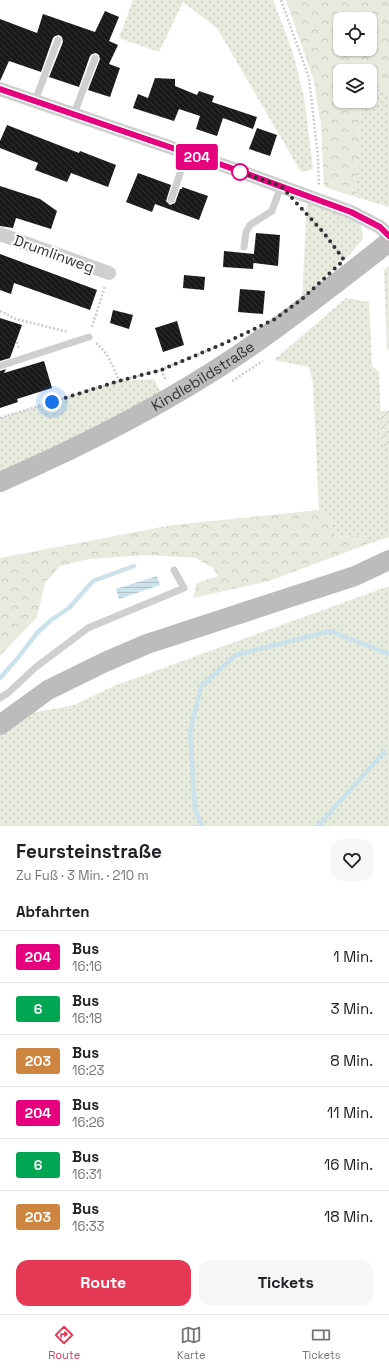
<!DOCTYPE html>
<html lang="de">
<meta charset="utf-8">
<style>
:root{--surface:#fff;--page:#f6f6f6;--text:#202124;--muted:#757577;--line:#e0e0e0;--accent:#e53854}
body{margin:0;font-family:"Space Grotesk",sans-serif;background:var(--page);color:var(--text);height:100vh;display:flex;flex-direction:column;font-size:15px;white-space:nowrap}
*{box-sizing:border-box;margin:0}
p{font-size:13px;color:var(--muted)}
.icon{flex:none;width:22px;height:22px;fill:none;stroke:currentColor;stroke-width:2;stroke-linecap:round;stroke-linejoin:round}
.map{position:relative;height:826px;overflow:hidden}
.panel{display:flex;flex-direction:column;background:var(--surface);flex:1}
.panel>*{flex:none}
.badge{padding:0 8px;border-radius:3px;font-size:14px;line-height:26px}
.fabs{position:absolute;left:333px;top:12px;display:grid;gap:8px}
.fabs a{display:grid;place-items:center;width:44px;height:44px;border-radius:8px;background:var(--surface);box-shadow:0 1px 3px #0004;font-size:20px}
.you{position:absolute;width:20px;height:20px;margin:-10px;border:3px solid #fff;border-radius:50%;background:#1a73e8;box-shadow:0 0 0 6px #1a73e833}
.map>.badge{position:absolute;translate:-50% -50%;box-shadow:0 0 0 2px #fff}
h2{padding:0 16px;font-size:15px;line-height:36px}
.round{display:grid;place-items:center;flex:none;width:42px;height:42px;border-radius:12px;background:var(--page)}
.headline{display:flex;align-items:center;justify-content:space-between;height:68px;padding:0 16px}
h1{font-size:19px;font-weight:800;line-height:30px}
.button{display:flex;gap:8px;margin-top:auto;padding:8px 16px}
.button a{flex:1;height:46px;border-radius:12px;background:var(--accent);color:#fff;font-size:16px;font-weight:800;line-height:46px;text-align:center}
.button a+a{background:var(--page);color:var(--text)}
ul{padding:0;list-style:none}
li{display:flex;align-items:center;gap:12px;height:52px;padding:0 16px;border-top:1px solid var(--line)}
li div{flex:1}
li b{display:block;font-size:15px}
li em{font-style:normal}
li .badge{min-width:44px;font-weight:700;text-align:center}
.dock{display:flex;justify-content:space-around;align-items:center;height:56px;border-top:1px solid var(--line);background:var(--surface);font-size:11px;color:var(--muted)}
.dock a{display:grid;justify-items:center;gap:2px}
.dock .active{color:var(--accent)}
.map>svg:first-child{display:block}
.grass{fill:url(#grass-dots)}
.forest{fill:url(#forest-crowns);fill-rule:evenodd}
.garden{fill:url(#garden-furrows)}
.water{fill:url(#water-rules)}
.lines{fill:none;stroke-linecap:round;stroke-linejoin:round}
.stream{stroke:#cbe2eb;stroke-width:4.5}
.building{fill:url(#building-back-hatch)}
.path{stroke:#ccc;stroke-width:2.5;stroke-dasharray:2 2;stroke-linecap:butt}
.service{stroke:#cfcfcf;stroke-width:7}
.minor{stroke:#cfcfcf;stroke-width:14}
.secondary{stroke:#bcbcbc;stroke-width:20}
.line-casing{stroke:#fff;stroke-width:9}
.line{stroke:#e6007e;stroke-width:6}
.walk{stroke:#323232;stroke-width:4;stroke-dasharray:0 7.2}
.stop-dot{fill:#fff;stroke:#e6007e;stroke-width:2}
.labels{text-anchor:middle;stroke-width:4;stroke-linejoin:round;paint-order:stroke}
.street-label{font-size:15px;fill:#323232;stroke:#fff}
</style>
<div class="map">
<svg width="389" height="826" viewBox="0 0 389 826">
<defs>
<pattern id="grass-dots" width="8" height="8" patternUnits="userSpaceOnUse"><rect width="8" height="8" fill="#e6ebde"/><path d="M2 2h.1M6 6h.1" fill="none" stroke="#c6cabf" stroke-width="1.8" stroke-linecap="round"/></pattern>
<pattern id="forest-crowns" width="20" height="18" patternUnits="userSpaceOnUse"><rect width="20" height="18" fill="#e6ebde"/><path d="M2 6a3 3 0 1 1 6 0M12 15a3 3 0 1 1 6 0" fill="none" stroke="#c6cabf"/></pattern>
<pattern id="garden-furrows" width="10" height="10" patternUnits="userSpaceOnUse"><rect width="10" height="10" fill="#e6ebde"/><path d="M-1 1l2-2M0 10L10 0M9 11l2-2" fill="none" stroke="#c6cabf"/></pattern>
<pattern id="water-rules" width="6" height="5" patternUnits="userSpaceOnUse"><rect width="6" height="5" fill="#cbe2eb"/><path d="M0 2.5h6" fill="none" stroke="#afc2ca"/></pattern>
<pattern id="building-back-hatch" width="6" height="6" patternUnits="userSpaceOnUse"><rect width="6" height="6" fill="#191919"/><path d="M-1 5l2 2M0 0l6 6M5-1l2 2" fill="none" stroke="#323232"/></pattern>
</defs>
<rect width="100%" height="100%" fill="#fff"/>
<g class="grass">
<path d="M133,0H273L293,53L304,97L313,169L301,172L217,28L183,2L159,52L119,38Z"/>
<path d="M370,87L389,93V207L356,197L361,101H370Z"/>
<path d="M307,203L342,214L361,225L363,239L351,253L302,299Z"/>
<path d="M389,266V350H387L384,270Z"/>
<path d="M346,298L369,302L372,366L379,372L382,445L389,447V537L368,544L359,535L336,538L331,522L319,510L313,384L309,367L274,360Z"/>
<path d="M154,379L162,394L0,482V418L119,381Z"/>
<path d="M389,586V826H0V719L74,705L114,686Z"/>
</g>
<g class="forest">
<path d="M286,0H389V93L370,87V71H340V101H361L356,197L324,187L321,125L314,81ZM340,19H370V49H340Z"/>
<path d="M319,510L331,522L336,538L359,535L368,544L269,581L193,598L197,583L218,576L213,568L196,558L147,555L89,559L60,566L45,583L37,617L0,656V558L172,525Z"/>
</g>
<path class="garden" d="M380,411H389V447L382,446Z"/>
<path class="water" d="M157,576L160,585L119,599L116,589Z"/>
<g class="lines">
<g class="stream">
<path d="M0,678L17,659L37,633L51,620L69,608L93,581L134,566"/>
<path d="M202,826L195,809L190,732L201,686L236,655L330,631L389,654"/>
<path d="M318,826L384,752"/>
</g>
</g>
<g class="building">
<path d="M105,11L119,17L109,41L118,45L109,64L120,68L110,97L88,90L100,59L99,55L96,53L92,54L90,56L79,87L49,77L63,42L62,37L59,35L55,36L53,38L41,72L9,61L0,81V19L37,33L43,14L95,32Z"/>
<path d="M155,78L175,79V86L197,95L199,91L214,96L212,102L257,117L253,129L223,118L217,136L196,129L200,116L179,109L174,121L133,108L138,94L148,98Z"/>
<path d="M7,125L79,153L80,151L116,165L108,187L71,173L67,182L35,170L38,163L0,148V141Z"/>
<path d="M257,128L277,135L270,156L249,149Z"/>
<path d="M138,173L171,185L166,201L170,205L175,203L180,189H182V187L208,196L199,220L155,204L152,212L126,202Z"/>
<path d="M0,186L40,199L57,211L51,229L16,218L13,228L0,226Z"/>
<path d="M256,233L280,235L278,266L253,263Z"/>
<path d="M224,251L254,254L253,269L223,267Z"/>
<path d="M0,254L97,290L90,310L14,283L11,294L0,290Z"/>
<path d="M184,275L205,277L204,290L183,288Z"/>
<path d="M240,289L265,291L263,314L238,312Z"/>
<path d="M113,310L133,315L129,329L110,323Z"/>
<path d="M0,318L22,325L10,358L0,361Z"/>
<path d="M177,321L184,345L163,352L155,328Z"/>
<path d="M44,361L52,388L17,399L18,402L0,408V371L6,369L4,373Z"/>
</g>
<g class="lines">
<g class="path">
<path d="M281,0L309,78L318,157L319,186"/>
<path d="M303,210L324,233L342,257"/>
<path d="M0,311L16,319L68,332"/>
<path d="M92,327L105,286"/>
<path d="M17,342L19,349"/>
<path d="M96,343C108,353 113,366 119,381L161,370L218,346"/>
<path d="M161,370L166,381"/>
<path d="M232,381L263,361"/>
<path d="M0,418L119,381"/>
</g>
<g class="service">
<path d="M35,101L58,40"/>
<path d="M74,114L95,58"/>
<path d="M171,200L187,153"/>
<path d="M244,247L246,232L250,225L272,211L281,186"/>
<path d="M0,366L89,337"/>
<path d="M0,698L8,693L36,667L88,628L184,588L174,570"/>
</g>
<g class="minor">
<path d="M0,89L228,167L351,212L380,227L389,236"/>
<path d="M0,234L109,273"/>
</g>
<g class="secondary">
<path id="s1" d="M0,482C82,446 164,405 238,355C290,320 339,281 389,242"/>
<path d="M0,725L48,690L105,662L147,644L355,576L389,560"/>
</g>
</g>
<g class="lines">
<g class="line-casing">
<path id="line" d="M0,89L228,167L351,212L380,227L389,236"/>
</g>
<use href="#line" class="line"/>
<path class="walk" d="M52,402L119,381L161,370L225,343L275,319L302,299L344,260L324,233L281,186L240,172"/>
</g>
<circle class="stop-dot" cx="240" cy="172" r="8"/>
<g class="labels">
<g class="street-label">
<text transform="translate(54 254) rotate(20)" y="5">Drumlinweg</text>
<text dy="5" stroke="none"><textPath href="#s1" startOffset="229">Kindlebildstraße</textPath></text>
</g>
</g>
</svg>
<div class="fabs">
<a><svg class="icon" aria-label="locate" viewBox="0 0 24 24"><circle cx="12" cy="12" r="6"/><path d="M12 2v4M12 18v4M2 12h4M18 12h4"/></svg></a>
<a><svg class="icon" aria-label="layers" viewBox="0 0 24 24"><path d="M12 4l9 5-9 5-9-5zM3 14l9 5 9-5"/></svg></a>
</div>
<div class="you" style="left:52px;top:402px"></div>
<b class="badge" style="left:197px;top:157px;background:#e6007e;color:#fff">204</b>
</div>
<section class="panel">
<div class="headline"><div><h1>Feursteinstraße</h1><p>Zu Fuß · 3 Min. · 210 m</p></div><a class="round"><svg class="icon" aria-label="heart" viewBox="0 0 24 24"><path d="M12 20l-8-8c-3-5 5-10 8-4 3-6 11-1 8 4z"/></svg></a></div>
<h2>Abfahrten</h2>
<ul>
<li><span class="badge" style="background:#e6007e;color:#fff">204</span><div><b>Bus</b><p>16:16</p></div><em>1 Min.</em></li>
<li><span class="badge" style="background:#00a651;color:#fff">6</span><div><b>Bus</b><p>16:18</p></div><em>3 Min.</em></li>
<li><span class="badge" style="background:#cd853f;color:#fff">203</span><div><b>Bus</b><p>16:23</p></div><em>8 Min.</em></li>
<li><span class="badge" style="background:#e6007e;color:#fff">204</span><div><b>Bus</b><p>16:26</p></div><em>11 Min.</em></li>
<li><span class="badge" style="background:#00a651;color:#fff">6</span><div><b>Bus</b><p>16:31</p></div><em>16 Min.</em></li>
<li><span class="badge" style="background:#cd853f;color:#fff">203</span><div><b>Bus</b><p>16:33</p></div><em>18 Min.</em></li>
</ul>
<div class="button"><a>Route</a><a>Tickets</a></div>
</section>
<nav class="dock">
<a class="active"><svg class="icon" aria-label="directions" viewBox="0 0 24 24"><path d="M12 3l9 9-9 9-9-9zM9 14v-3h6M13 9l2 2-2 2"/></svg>Route</a>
<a><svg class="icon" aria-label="map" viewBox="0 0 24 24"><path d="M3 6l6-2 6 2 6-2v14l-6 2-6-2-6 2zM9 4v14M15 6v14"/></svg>Karte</a>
<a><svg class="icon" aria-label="tickets" viewBox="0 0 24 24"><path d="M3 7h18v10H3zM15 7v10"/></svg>Tickets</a>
</nav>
